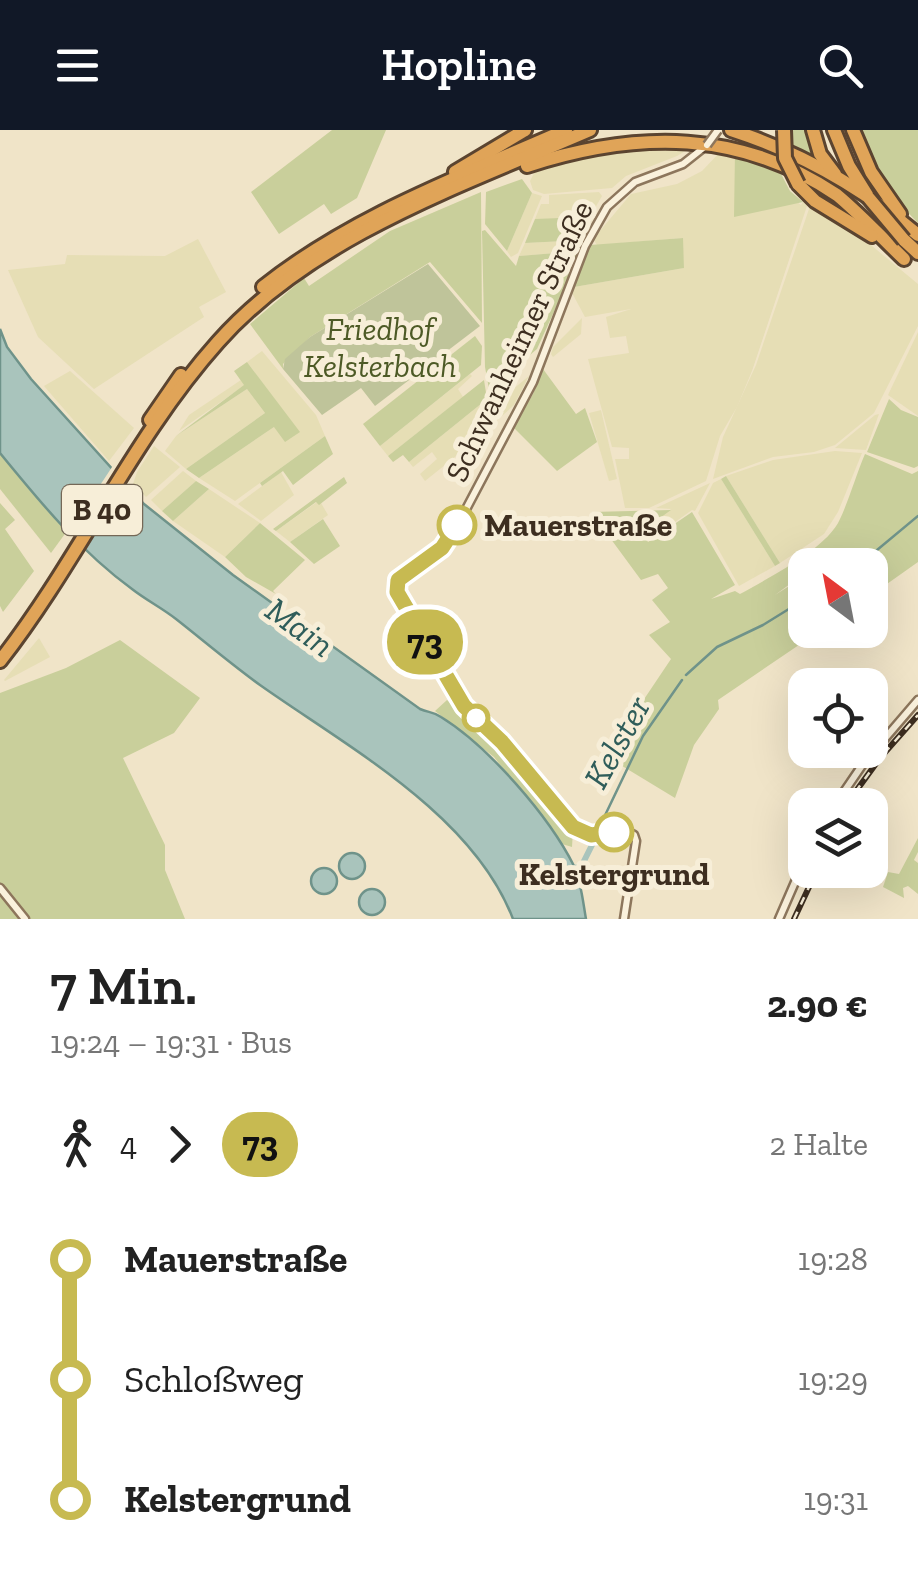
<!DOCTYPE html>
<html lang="de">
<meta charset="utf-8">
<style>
:root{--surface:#fff;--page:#f6f6f6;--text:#222;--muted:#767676;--accent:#111827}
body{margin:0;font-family:"Zilla Slab",serif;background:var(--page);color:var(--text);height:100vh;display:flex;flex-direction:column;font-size:38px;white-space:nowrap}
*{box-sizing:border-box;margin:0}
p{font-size:32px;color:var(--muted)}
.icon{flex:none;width:55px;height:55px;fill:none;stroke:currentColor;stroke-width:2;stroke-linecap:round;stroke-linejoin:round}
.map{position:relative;height:789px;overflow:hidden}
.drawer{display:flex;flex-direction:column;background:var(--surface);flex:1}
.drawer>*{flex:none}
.badge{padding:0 20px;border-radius:32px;font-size:35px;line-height:65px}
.needle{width:65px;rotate:328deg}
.controls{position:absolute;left:788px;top:418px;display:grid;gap:20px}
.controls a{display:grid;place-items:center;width:100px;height:100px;border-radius:20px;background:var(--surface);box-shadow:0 10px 40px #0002;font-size:50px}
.map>.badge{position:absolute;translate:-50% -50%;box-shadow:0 0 0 5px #fff}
.legs{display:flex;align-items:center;gap:15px;height:110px;padding:0 50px;font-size:32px}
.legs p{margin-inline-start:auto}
.summary{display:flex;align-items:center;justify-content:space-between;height:170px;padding:0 50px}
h1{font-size:55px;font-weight:600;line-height:75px}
ul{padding:0 50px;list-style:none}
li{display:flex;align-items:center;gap:35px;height:120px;font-size:38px}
li i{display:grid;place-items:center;width:15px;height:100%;margin:0 12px;background:currentColor}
li i::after{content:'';width:25px;height:25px;margin:-12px;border:8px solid;border-radius:50%;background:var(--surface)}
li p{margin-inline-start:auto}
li:first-child i{background:linear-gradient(#0000 50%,currentColor 0)}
li:last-child i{background:linear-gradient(currentColor 50%,#0000 0)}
header{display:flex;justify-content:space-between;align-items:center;height:130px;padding:0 50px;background:var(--accent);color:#fff;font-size:45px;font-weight:600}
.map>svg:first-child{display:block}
.farmland{fill:#e6deb5}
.green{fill:#c9cf9b}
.cemetery{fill:#bfc49a}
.water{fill:#a9c4bc;stroke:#6f938a;stroke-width:2.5}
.pier{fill:#f0e4c8}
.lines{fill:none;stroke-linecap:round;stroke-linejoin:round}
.stream{stroke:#6f938a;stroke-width:2.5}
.river{stroke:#a9c4bc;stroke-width:6}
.minor-casing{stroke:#8d765c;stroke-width:11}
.highway-casing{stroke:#5b4430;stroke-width:18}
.minor{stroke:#faf1dc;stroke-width:6}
.highway{stroke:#e0a458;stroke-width:12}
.rail-casing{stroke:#3d2e20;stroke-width:6}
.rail{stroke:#f7eed8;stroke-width:2.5;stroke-dasharray:8;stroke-linecap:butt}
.minor-bridge-casing{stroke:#8d765c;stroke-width:11;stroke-linecap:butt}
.highway-bridge-casing{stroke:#5b4430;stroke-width:18;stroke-linecap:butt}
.minor-bridge{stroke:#faf1dc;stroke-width:6}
.highway-bridge{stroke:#e0a458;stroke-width:12}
.line-1-casing{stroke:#fff;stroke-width:22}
.line-1{stroke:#c7ba51;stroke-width:15}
.stop-1-dot{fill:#fff;stroke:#c7ba51;stroke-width:5}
.labels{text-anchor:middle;stroke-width:10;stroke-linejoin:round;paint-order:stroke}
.shield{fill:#f7eed8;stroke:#756857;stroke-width:2.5}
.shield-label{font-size:30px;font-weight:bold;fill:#3d2e20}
.park-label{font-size:32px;font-style:italic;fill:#4d5a26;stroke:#f7eed8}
.street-label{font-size:32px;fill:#3d2e20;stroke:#f7eed8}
.stop-label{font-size:32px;font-weight:bold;fill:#3d2e20;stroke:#f7eed8;text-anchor:start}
.water-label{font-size:35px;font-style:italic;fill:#2f5d5a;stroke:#f7eed8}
</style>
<header><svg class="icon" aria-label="menu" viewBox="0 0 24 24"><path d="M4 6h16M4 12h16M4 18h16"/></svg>Hopline<svg class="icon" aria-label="search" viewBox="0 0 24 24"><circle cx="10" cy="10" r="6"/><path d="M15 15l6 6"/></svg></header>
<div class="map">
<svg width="918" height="789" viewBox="0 0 918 789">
<rect width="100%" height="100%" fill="#f0e4c8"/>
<g class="farmland">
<path d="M637,13H689L687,20L677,26L626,46L612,58L544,64L533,60L530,51L534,43L576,27Z"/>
<path d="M729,20L801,75L803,72L807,76L752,241L737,277L720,306L706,351L649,378H625L615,329H629V318L612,317L588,229L629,223L626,206L610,208L606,187L631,179L585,187L571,161L574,157L684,138L682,108L597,115L593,109L631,64L677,54L702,41L721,21Z"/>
<path d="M599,62L602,66L588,90L535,89L541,74H549V65Z"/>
<path d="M532,63L542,66L518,123L511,127L507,121Z"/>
<path d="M810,76L854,101L918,154V196L874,283L835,315L814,322L773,327L713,349L723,307L756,235Z"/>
<path d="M198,109L226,162L199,177L204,187L94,259L38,207L8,140L65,134L67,125L165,126Z"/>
<path d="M585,110L580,121L519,126L525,113Z"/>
<path d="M582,188L581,204L553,227L551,224L553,217Z"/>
<path d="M918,202V286L888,265Z"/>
<path d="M262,221L316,285L325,306L235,371L199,348L274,297L299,302L247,232Z"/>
<path d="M70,241L134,298L109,331L44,256Z"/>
<path d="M470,244L472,246L458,259L463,267L388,326L380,316Z"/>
<path d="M529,246L514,275L491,296L490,278Z"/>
<path d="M241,250L245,255L179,301L189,285Z"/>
<path d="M247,259L265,283L186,339L165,321L176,306Z"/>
<path d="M487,269L486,302L425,351L420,344L437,329L432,322L413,337L409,332Z"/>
<path d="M601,280L617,349L609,351L589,283Z"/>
<path d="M879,284L866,320L835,318L875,285Z"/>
<path d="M154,316L180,337L146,367L133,354L137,342Z"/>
<path d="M835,321L862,323L838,382L824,404L780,433L726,346L773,330Z"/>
<path d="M183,341L196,351L162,381L151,370Z"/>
<path d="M281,342L294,365L261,391L238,374Z"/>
<path d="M721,349L775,436L739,456L698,383L713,353Z"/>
<path d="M710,353L695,381L692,380L647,412L643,400L671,379L656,378Z"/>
<path d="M209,359L260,393L225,427L173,391Z"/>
<path d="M317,372L321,373L328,385L290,412L276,401Z"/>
<path d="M39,508L50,527L5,551L4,550Z"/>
</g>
<g class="green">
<path d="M332,0H386L357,68L331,84L324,74L279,104L251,62Z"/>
<path d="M788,0H806L817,27L789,16Z"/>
<path d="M859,0H918V93C890,65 874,36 859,0Z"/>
<path d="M735,22L779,40L790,61L803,72L734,87Z"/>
<path d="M522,49L532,63L507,121L485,94L486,62Z"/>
<path d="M481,62L482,193L430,132L310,207L283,234V239L250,194L304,148L309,156L390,101Z"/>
<path d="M560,88L588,90L591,97L585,110L525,113L535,89Z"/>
<path d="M485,100L516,136L519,126L580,121L576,131L571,132L567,153L537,219L489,259L485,237L482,101Z"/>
<path d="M683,108L684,138L574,157L590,115Z"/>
<path d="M475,206L482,216L481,235L380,316L363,294Z"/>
<path d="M247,232L300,302L285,312L274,297L199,348L186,339L265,283L247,259L176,306L244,255L234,241Z"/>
<path d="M543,239L576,284L585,278L597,312L557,341L513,297L533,264Z"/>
<path d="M484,250L487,269L409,332L403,325L393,332L388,326Z"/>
<path d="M889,269L901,280L918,287V336L914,338L867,322Z"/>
<path d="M325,306L333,324L293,355L283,341L262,356L260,353Z"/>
<path d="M0,323L67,401L51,423L0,359Z"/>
<path d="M865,324L912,344L918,341V432L870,466V435H805V443L775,465L805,446V500H821L718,570L719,579L694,615L675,668L614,631L620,605L671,529L649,505L670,492L652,470L668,458L658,444L641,450L591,382L671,380L643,400V406L648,412L692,382L735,455L711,469L735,461L740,464C768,448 827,419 840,389C849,370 856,345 865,324Z"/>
<path d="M726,346L780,433L775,436L721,349Z"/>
<path d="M344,347L347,353L319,375L316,372L276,401L273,399Z"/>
<path d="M196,351L209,359L173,391L162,381Z"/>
<path d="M0,373L15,390L5,399L34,441L3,482L0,476Z"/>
<path d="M323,389L340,416L314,434L290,412Z"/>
<path d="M260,393L305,430L273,461L276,464L246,447L225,427Z"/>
<path d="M120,510L200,568L174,603L123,628L165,715V740L185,789H0V563L66,538Z"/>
<path d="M447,570L466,586L470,584L519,631L561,683L573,700L572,717L562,714L494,627L435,581Z"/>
<path d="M918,708V722L914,730L918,733V764L908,756L903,758L904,768L883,757L888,742L899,744Z"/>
</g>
<path class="cemetery" d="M428,134L480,196L375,276L361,258L322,285L283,239L285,229L310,207Z"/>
<g class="water">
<path d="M0,199L7,217L31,249L144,374L233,445L420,579C429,583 432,581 441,587C488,616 549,686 574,736C581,751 583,772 586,789H513C473,684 346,616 260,555C231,534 204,511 176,489C162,478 146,470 132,459C81,422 40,372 0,323Z"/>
<circle cx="352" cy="736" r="13"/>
<circle cx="324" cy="751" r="13"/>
<circle cx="372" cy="772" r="13"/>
</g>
<path class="pier" d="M114,334L129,350L82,422L66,407Z"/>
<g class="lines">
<g class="stream">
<path d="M859,435L918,386"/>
<path d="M686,545L717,517L763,495L805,469"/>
<path d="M598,700L643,606L682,550"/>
</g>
<path class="river" d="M569,741L582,735L595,709"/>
<g class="minor-casing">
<g id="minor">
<path d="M835,675L863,634L918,570"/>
<path d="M0,758L25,789"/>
<path d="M624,789L636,711L634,705L626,701L591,705L573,697L502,612L464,576L396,455L400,447L441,418L464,383L533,252L585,116L607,77L635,52L683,34L707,15"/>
<path d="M779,789L805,729"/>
</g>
</g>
<g class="highway-casing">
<g id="highway">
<path d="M731,0C799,22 863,58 918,105"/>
<path d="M813,0L820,24L835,44"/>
<path d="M834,0L849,36L867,65"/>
<path d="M853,0L871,42L900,84"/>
<path d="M527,36C638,0 741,0 837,65C861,85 882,108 904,129"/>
<path d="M455,42L525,0"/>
<path d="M798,54L815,71L872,106"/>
<path d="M904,110L918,123"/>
<path d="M263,157C352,86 462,46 566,0"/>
<path d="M150,290L181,245"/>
<path d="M0,531C79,430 133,307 218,212C312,106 463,55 590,0"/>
</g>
</g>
<use href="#minor" class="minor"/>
<use href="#highway" class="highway"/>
<g class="rail-casing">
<g id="rail">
<path d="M846,675L880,628L918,585"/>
<path d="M794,789L817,740"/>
</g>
</g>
<use href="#rail" class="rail"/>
<g class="minor-bridge-casing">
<path id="minor-bridge" d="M707,15L718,0"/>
</g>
<g class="highway-bridge-casing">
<g id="highway-bridge">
<path d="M784,0L785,28L798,54"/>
<path d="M868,67L904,110"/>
</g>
</g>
<use href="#minor-bridge" class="minor-bridge"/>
<use href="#highway-bridge" class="highway-bridge"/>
</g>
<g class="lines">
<g class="line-1-casing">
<path id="line-1" d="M457,395L442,418L398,450L397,462L464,576L502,612L573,697L591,705L614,702"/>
</g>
<use href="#line-1" class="line-1"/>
</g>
<g class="stop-1-dot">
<circle cx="457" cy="395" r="18"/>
<circle cx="476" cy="588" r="12"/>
<circle cx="614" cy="702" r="18"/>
</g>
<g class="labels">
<rect class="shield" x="62" y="355" width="80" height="50" rx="8"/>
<g class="shield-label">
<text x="102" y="390">B 40</text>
</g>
<g class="park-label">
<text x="380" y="210">Friedhof<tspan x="380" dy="37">Kelsterbach</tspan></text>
</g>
<g class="street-label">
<text transform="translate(519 211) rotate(-65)" y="11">Schwanheimer Straße</text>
</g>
<g class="stop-label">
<text x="484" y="406">Mauerstraße</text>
<text x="614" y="755" text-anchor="middle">Kelstergrund</text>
</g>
<g class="water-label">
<text transform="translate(300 497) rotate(36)" y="12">Main</text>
<text transform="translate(617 612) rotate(-61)" y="12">Kelster</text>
</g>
</g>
</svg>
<div class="controls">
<a><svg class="needle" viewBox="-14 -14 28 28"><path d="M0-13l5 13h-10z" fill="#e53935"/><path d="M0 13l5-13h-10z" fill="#767676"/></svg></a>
<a><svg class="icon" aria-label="locate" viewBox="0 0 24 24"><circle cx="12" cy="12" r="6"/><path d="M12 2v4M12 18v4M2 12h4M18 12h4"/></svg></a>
<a><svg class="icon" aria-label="layers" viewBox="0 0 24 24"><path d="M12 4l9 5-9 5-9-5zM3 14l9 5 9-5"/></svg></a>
</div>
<b class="badge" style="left:425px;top:512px;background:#c7ba51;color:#111">73</b>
</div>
<section class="drawer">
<div class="summary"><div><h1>7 Min.</h1><p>19:24 – 19:31 · Bus</p></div><b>2.90 €</b></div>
<div class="legs"><svg class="icon" aria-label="walk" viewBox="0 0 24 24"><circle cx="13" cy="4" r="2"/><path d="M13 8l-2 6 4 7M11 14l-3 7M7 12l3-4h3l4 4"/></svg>4<svg class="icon" aria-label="forward" viewBox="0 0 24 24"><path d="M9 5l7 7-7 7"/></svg><b class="badge" style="background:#c7ba51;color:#111">73</b><p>2 Halte</p></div>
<ul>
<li><i style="color:#c7ba51"></i><b>Mauerstraße</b><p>19:28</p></li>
<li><i style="color:#c7ba51"></i><span>Schloßweg</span><p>19:29</p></li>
<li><i style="color:#c7ba51"></i><b>Kelstergrund</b><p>19:31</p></li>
</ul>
</section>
